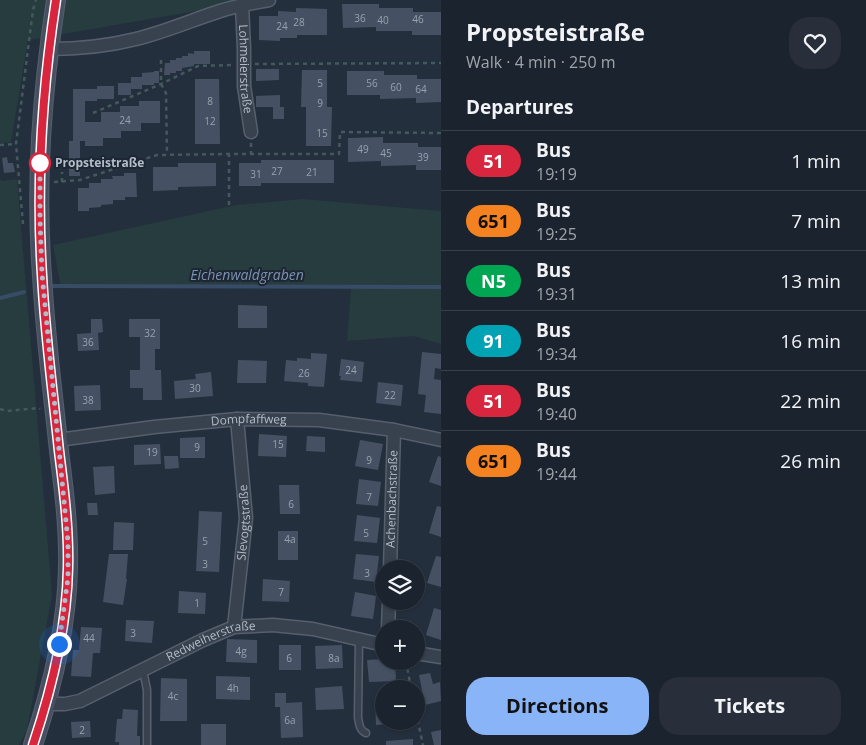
<!DOCTYPE html>
<meta charset="utf-8">
<style>
:root{--surface:#1b232e;--page:#282f3a;--text:#f1f3f6;--muted:#a0a4aa;--line:#39404a;--accent:#8ab4f8}
body{margin:0;font-family:"Open Sans",sans-serif;background:var(--page);color:var(--text);height:100vh;display:flex;flex-direction:column;font-size:19px;white-space:nowrap}
*{box-sizing:border-box;margin:0}
p{font-size:16px;color:var(--muted)}
.icon{flex:none;width:28px;height:28px;fill:none;stroke:currentColor;stroke-width:2;stroke-linecap:round;stroke-linejoin:round}
.map{position:relative;flex:1;overflow:hidden}
.details{display:flex;flex-direction:column;background:var(--surface);width:425px}
.details>*{flex:none}
.badge{padding:0 10px;border-radius:16px;font-size:18px;line-height:32px}
.buttons{position:absolute;left:375px;top:560px;display:grid;gap:10px}
.buttons a{display:grid;place-items:center;width:50px;height:50px;border-radius:50%;background:var(--surface);box-shadow:0 1px 4px #0004,0 0 0 1px var(--line);font-size:25px}
.you{position:absolute;width:25px;height:25px;margin:-12px;border:4px solid #fff;border-radius:50%;background:#1a73e8;box-shadow:0 0 0 8px #1a73e833}
.map>.badge{position:absolute;translate:-50% -50%;box-shadow:0 0 0 2px #fff}
h2{padding:0 25px;font-size:19px;line-height:45px}
.round{display:grid;place-items:center;flex:none;width:52px;height:52px;border-radius:20px;background:var(--page)}
.head{display:flex;align-items:center;justify-content:space-between;height:85px;padding:0 25px}
h1{font-size:24px;font-weight:700;line-height:38px}
.primary-button{display:flex;gap:10px;margin-top:auto;padding:10px 25px}
.primary-button a{flex:1;height:58px;border-radius:20px;background:var(--accent);color:#111;font-size:20px;font-weight:700;line-height:58px;text-align:center}
.primary-button a+a{background:var(--page);color:var(--text)}
ul{padding:0;list-style:none}
li{display:flex;align-items:center;gap:15px;height:60px;padding:0 25px;border-top:1px solid var(--line)}
li div{flex:1}
li b{display:block;font-size:19px}
li em{font-style:normal}
li .badge{min-width:55px;font-weight:700;text-align:center}
main{display:flex;flex:1;min-height:0}
.map>svg:first-child{display:block}
.green{fill:#263c3f}
.lines{fill:none;stroke-linecap:round;stroke-linejoin:round}
.stream{stroke:#394c67;stroke-width:4}
.building{fill:#455162}
.lane-casing{stroke:#565f6c;stroke-width:9}
.street-casing{stroke:#565f6c;stroke-width:15}
.secondary-casing{stroke:#565f6c;stroke-width:20}
.path{stroke:#44595c;stroke-width:2.5;stroke-dasharray:4 4;stroke-linecap:butt}
.lane{stroke:#38414e;stroke-width:6}
.street{stroke:#38414e;stroke-width:12}
.secondary{stroke:#465061;stroke-width:18}
.line-casing{stroke:#fff;stroke-width:11}
.line{stroke:#d7263d;stroke-width:8}
.walk{stroke:#b4bcc9;stroke-width:5;stroke-dasharray:0 9}
.stop-dot{fill:#fff;stroke:#d7263d;stroke-width:2.5}
.labels{text-anchor:middle;stroke-width:4;stroke-linejoin:round;paint-order:stroke}
.number-label{font-size:10px;fill:#98a1af}
.street-label{font-size:12px;fill:#b4bcc9;stroke:#1d2633}
.stop-label{font-size:12px;font-weight:bold;fill:#b4bcc9;stroke:#1d2633;text-anchor:start}
.water-label{font-size:14px;font-style:italic;fill:#7c92b1;stroke:#1d2633}
</style>
<main>
<div class="map">
<svg width="441" height="745" viewBox="0 0 441 745">
<rect width="100%" height="100%" fill="#242f3e"/>
<g class="green">
<path d="M0,0H260L28,40L11,142L0,143Z"/>
<path d="M0,177L1,181L17,179L52,595L27,730L19,745H0Z"/>
<path d="M303,199L441,211V344L414,336L347,341L351,288L61,287L53,245L236,205Z"/>
</g>
<g class="lines">
<g class="stream">
<path d="M53,286L441,287"/>
<path d="M0,298L24,292"/>
</g>
</g>
<g class="building">
<path d="M342,4H379V8H413V12H441V35H412V31H376V27L343,28Z"/>
<path d="M296,8L327,9V35H297V38H280V41L259,40V16H278V11L296,12Z"/>
<path d="M194,51H210V64H194V66L182,68V71H176V73H170V75H164L165,63H170V60H176V58H182V56H188V53L194,54Z"/>
<path d="M256,69H279V80L256,81Z"/>
<path d="M302,70H327V107H332L331,146H306V107H301Z"/>
<path d="M154,71H159V83H154V85H142V89H131V95H118V83H131V77H142V73L154,72Z"/>
<path d="M347,71H384V75H417V79H441V102L416,103V98L380,99V95H347Z"/>
<path d="M195,79H219L220,144H195Z"/>
<path d="M97,86H114V99H97V101H85V122H101V112H120V106H139V101H160V123H141V131H121V138H103V146H85V141H80V176H69V141H73V89H97Z"/>
<path d="M280,95V107H284V119H273V107H256V96Z"/>
<path d="M383,137V143H418V147H441V170H416V165L381,166V161L348,162V138Z"/>
<path d="M7,157L8,163H13L15,172L4,173L2,158Z"/>
<rect x="115" y="159" width="7" height="5"/>
<path d="M261,160H334V183H261V186H239V163H261Z"/>
<path d="M178,163H216V186L178,187V190L153,191V167H178Z"/>
<path d="M124,173H136L137,197H125V200H113V204L101,205V207L89,208V211H78V188H89V183H101V179H113L112,176H124Z"/>
<path d="M238,305L267,306V328H238Z"/>
<path d="M91,319H102L103,332L98,333L99,350L78,351L77,334L91,333Z"/>
<path d="M129,319H160V349H155V370H161L162,400H143V388H130V370H140V337H129Z"/>
<path d="M422,352L441,354V369L435,368L434,379L441,380V414L424,412L426,395L418,394Z"/>
<path d="M311,353L327,354L324,387L308,386V383L284,381L286,360L297,361V358L311,359Z"/>
<path d="M341,359L364,362L362,382L340,380L341,376H339Z"/>
<path d="M238,360L267,361L266,383H237Z"/>
<path d="M211,372L213,396L175,399L174,381L196,379L195,374Z"/>
<path d="M378,382L403,385L401,406L376,403Z"/>
<path d="M100,385L101,410L75,411L74,386Z"/>
<path d="M259,434L287,436L286,457L258,456Z"/>
<path d="M307,436L325,437V452L306,451Z"/>
<path d="M205,437V458H180V438Z"/>
<path d="M360,440L383,444L378,470L355,466Z"/>
<path d="M160,444L161,464L134,465V445Z"/>
<path d="M164,456H178L179,468L165,469Z"/>
<path d="M438,456L441,457V486L429,482Z"/>
<path d="M114,466L115,493L95,495L93,467Z"/>
<path d="M359,479L381,482L378,506L356,504Z"/>
<path d="M279,485H299L300,514H280Z"/>
<path d="M87,503H97L98,515H88Z"/>
<path d="M437,506L441,507V537L429,533Z"/>
<path d="M199,511L222,512L219,572L196,571Z"/>
<path d="M357,515L380,518L377,543L354,541Z"/>
<path d="M114,522L134,523L133,550H113Z"/>
<rect x="278" y="531" width="20" height="29"/>
<path d="M109,554H128L126,579H127L123,605L103,602Z"/>
<path d="M356,554L379,556L376,582L353,579Z"/>
<path d="M436,556L441,557V587L427,583Z"/>
<path d="M263,579L290,581L289,602L262,601Z"/>
<path d="M179,591L206,593L205,614L178,613Z"/>
<path d="M355,592L376,596L373,619L351,616Z"/>
<path d="M434,608L441,610V640L426,635Z"/>
<path d="M126,620L154,621L152,643L125,641Z"/>
<path d="M81,627L102,628L100,653H93L91,677L71,676L73,650H79Z"/>
<path d="M227,639L257,640V663L226,662Z"/>
<rect x="279" y="645" width="22" height="25"/>
<path d="M342,645L343,668L316,669L315,646Z"/>
<path d="M384,659V661H395L396,681L369,682L367,660Z"/>
<path d="M430,673L433,684L440,682L441,701L425,705L419,675Z"/>
<path d="M216,676L250,677V700L216,699Z"/>
<path d="M161,678L187,679V721H160Z"/>
<path d="M342,686L344,709L316,710L315,688Z"/>
<path d="M275,693H286V703L302,702L303,737L281,738L280,707H275Z"/>
<path d="M375,702H384V721H404V723L376,725Z"/>
<path d="M123,709L138,710L137,736H140V745H119V742H115L117,719H122Z"/>
<path d="M90,721L91,737L72,738L71,722Z"/>
<rect x="201" y="724" width="25" height="21"/>
<path d="M441,730V745H434L431,732Z"/>
<path d="M413,739V745H386V741Z"/>
</g>
<g class="lines">
<g class="lane-casing">
<g id="lane">
<path d="M359,640L358,717C359,723 359,730 366,733"/>
<path d="M143,670L147,690V745"/>
</g>
</g>
<g class="street-casing">
<g id="street">
<path id="s1" d="M242,5L244,49V86L251,132"/>
<path d="M49,49C79,49 108,46 136,39C165,32 192,20 220,11C236,6 252,3 269,0"/>
<path id="s2" d="M58,440L154,427L237,419L319,420L394,430L441,440"/>
<path id="s3" d="M390,569L394,430"/>
<path id="s4" d="M234,627L246,518L237,419"/>
<path d="M388,629L389,601"/>
<path d="M416,653L441,657"/>
<path id="s5" d="M46,704H65L80,701L203,640L234,627L273,625L313,629L384,645"/>
</g>
</g>
<g class="secondary-casing">
<path id="secondary" d="M33,745C52,688 67,628 68,568C69,529 64,490 59,451C53,393 45,334 42,275C35,181 42,92 56,0"/>
</g>
<g class="path">
<path d="M161,60V84L166,93L167,155"/>
<path d="M255,64L441,63"/>
<path d="M93,113L161,84L198,66L232,65"/>
<path d="M251,143V154"/>
<path d="M0,145L16,144"/>
<path d="M54,182L80,180L157,155L229,154"/>
<path d="M62,182V172"/>
<path d="M229,205V154H339L340,132L441,133"/>
<path d="M23,224L16,144L33,10L36,0"/>
<path d="M0,409L7,411L39,408L40,409"/>
<path d="M406,661L411,689"/>
<path d="M416,712L423,745"/>
</g>
<use href="#lane" class="lane"/>
<use href="#street" class="street"/>
<use href="#secondary" class="secondary"/>
</g>
<g class="lines">
<g class="line-casing">
<path id="line" d="M33,745C52,688 67,628 68,568C69,529 64,490 59,451C53,393 45,334 42,275C36,183 42,91 56,0"/>
</g>
<use href="#line" class="line"/>
<path class="walk" d="M40,163V162V218L42,274L68,542V578L59,644"/>
</g>
<circle class="stop-dot" cx="40" cy="163" r="10"/>
<g class="labels">
<g class="number-label">
<text x="360" y="22">36</text>
<text x="418" y="23">46</text>
<text x="383" y="24">40</text>
<text x="299" y="26">28</text>
<text x="282" y="30">24</text>
<text x="320" y="87">5</text>
<text x="372" y="87">56</text>
<text x="396" y="91">60</text>
<text x="421" y="93">64</text>
<text x="210" y="105">8</text>
<text x="320" y="107">9</text>
<text x="125" y="124">24</text>
<text x="210" y="125">12</text>
<text x="322" y="137">15</text>
<text x="363" y="153">49</text>
<text x="386" y="157">45</text>
<text x="423" y="161">39</text>
<text x="277" y="175">27</text>
<text x="312" y="176">21</text>
<text x="256" y="178">31</text>
<text x="150" y="337">32</text>
<text x="88" y="346">36</text>
<text x="351" y="374">24</text>
<text x="304" y="377">26</text>
<text x="195" y="392">30</text>
<text x="390" y="399">22</text>
<text x="88" y="404">38</text>
<text x="278" y="448">15</text>
<text x="197" y="451">9</text>
<text x="152" y="456">19</text>
<text x="369" y="464">9</text>
<text x="369" y="501">7</text>
<text x="291" y="508">6</text>
<text x="366" y="537">5</text>
<text x="290" y="543">4a</text>
<text x="205" y="545">5</text>
<text x="205" y="568">3</text>
<text x="367" y="577">3</text>
<text x="281" y="596">7</text>
<text x="197" y="607">1</text>
<text x="133" y="637">3</text>
<text x="89" y="642">44</text>
<text x="241" y="655">4g</text>
<text x="289" y="662">6</text>
<text x="334" y="662">8a</text>
<text x="233" y="692">4h</text>
<text x="173" y="700">4c</text>
<text x="290" y="724">6a</text>
<text x="82" y="734">2</text>
</g>
<g class="street-label">
<text dy="4" stroke="none"><textPath href="#s1" startOffset="64">Lohmeierstraße</textPath></text>
<text dy="4" stroke="none"><textPath href="#s2" startOffset="192">Dompfaffweg</textPath></text>
<text dy="4" stroke="none"><textPath href="#s3" startOffset="70">Achenbachstraße</textPath></text>
<text dy="4" stroke="none"><textPath href="#s4" startOffset="105">Slevogtstraße</textPath></text>
<text dy="4" stroke="none"><textPath href="#s5" startOffset="179">Redweiherstraße</textPath></text>
</g>
<g class="stop-label">
<text x="55" y="167">Propsteistraße</text>
</g>
<g class="water-label">
<text x="247" y="280">Eichenwaldgraben</text>
</g>
</g>
</svg>
<div class="buttons">
<a><svg class="icon" aria-label="layers" viewBox="0 0 24 24"><path d="M12 4l9 5-9 5-9-5zM3 14l9 5 9-5"/></svg></a>
<a>+</a>
<a>−</a>
</div>
<div class="you" style="left:59px;top:644px"></div>
</div>
<section class="details">
<div class="head"><div><h1>Propsteistraße</h1><p>Walk · 4 min · 250 m</p></div><a class="round"><svg class="icon" aria-label="heart" viewBox="0 0 24 24"><path d="M12 20l-8-8c-3-5 5-10 8-4 3-6 11-1 8 4z"/></svg></a></div>
<h2>Departures</h2>
<ul>
<li><span class="badge" style="background:#d7263d;color:#fff">51</span><div><b>Bus</b><p>19:19</p></div><em>1 min</em></li>
<li><span class="badge" style="background:#f58220;color:#111">651</span><div><b>Bus</b><p>19:25</p></div><em>7 min</em></li>
<li><span class="badge" style="background:#00a651;color:#fff">N5</span><div><b>Bus</b><p>19:31</p></div><em>13 min</em></li>
<li><span class="badge" style="background:#00a3b4;color:#fff">91</span><div><b>Bus</b><p>19:34</p></div><em>16 min</em></li>
<li><span class="badge" style="background:#d7263d;color:#fff">51</span><div><b>Bus</b><p>19:40</p></div><em>22 min</em></li>
<li><span class="badge" style="background:#f58220;color:#111">651</span><div><b>Bus</b><p>19:44</p></div><em>26 min</em></li>
</ul>
<div class="primary-button"><a>Directions</a><a>Tickets</a></div>
</section>
</main>
